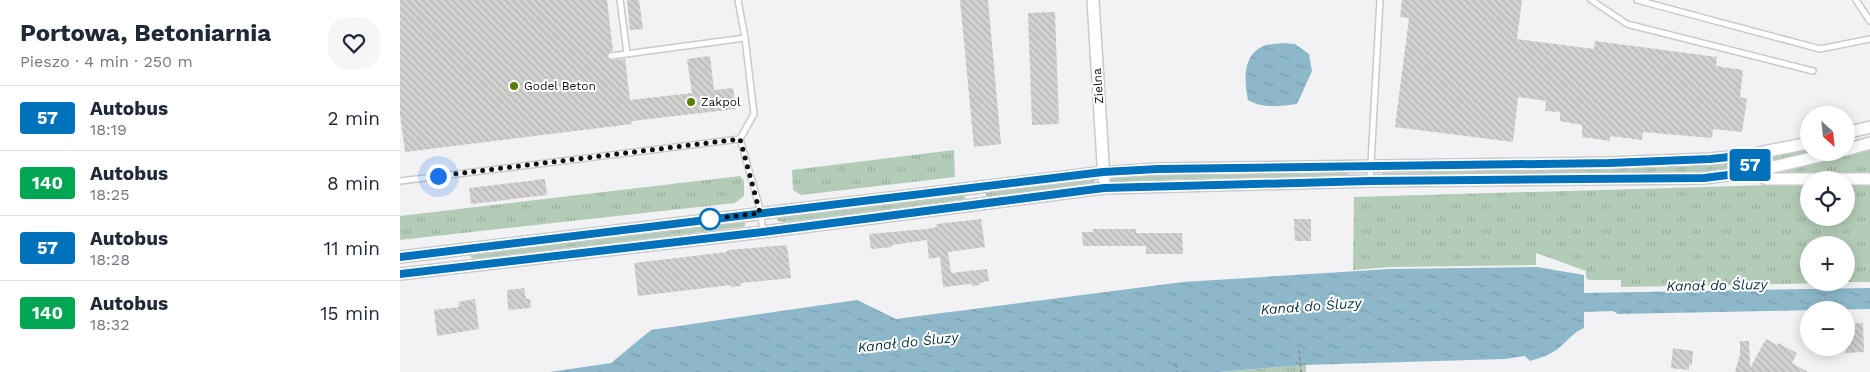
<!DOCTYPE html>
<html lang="pl">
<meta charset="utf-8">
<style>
:root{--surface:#fff;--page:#f6f6f7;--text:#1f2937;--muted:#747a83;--line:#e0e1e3}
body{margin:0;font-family:"Work Sans",sans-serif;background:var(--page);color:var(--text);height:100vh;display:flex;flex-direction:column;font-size:19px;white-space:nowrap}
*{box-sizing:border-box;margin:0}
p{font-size:16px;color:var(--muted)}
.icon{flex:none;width:28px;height:28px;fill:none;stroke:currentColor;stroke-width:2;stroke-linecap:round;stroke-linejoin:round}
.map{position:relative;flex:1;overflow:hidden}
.sheet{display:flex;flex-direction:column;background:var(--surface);width:400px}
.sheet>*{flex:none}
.badge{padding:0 10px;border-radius:4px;font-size:18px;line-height:32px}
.needle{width:32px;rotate:153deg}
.controls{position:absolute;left:1400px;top:106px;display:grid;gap:10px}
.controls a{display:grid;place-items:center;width:55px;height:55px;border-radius:50%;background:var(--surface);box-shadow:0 2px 12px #0003;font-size:25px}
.you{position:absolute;width:25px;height:25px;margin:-12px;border:4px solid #fff;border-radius:50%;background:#1a73e8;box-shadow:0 0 0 8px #1a73e833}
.map>.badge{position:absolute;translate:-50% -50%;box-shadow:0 0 0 2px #fff}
.round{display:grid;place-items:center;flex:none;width:52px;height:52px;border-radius:20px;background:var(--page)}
.head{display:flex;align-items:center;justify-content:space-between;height:85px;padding:0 20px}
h1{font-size:24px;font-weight:700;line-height:38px}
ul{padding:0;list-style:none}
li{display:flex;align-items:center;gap:15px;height:65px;padding:0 20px;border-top:1px solid var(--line)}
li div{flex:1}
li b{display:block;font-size:19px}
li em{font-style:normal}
li .badge{min-width:55px;font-weight:700;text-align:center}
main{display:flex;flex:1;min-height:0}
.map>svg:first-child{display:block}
.grass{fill:url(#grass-tufts)}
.water{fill:url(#water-ripples)}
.building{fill:url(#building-back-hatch)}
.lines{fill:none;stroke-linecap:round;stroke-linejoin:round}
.service-casing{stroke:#cacacc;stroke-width:8}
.tertiary-casing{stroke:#cacacc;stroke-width:14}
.path{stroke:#929294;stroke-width:2;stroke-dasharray:4 2.5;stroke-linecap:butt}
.service{stroke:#fff;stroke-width:5}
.tertiary{stroke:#fff;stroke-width:11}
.line-casing{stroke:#fff;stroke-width:11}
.line{stroke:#0072bc;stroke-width:8}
.walk{stroke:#101011;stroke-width:5;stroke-dasharray:0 9}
.poi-dot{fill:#567f00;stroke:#fff;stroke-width:2}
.stop-dot{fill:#fff;stroke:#0072bc;stroke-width:2.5}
.labels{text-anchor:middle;stroke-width:4;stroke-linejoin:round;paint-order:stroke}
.poi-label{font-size:12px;fill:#101011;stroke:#fff;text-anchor:start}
.street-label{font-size:12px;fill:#101011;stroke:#fff}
.water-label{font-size:14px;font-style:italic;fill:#09323f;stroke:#fff}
</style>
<main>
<section class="sheet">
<div class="head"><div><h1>Portowa, Betoniarnia</h1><p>Pieszo · 4 min · 250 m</p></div><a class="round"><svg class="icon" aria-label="heart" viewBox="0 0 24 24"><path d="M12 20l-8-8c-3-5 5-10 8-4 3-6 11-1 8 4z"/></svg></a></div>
<ul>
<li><span class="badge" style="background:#0072bc;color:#fff">57</span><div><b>Autobus</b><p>18:19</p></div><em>2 min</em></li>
<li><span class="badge" style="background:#00a651;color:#fff">140</span><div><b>Autobus</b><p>18:25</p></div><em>8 min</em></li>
<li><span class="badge" style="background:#0072bc;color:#fff">57</span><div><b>Autobus</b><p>18:28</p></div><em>11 min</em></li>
<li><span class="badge" style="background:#00a651;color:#fff">140</span><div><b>Autobus</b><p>18:32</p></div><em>15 min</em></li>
</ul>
</section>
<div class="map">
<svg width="1470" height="372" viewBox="0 0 1470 372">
<defs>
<pattern id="grass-tufts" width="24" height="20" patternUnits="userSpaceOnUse" patternTransform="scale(1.25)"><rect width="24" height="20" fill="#b3ccb8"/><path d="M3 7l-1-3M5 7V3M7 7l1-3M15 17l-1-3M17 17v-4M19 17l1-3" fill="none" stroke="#99ae9d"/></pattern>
<pattern id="water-ripples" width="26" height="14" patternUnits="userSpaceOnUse" patternTransform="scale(1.25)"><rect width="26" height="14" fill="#8db8ca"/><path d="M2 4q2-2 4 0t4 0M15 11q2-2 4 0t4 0" fill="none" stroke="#799dac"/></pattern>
<pattern id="building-back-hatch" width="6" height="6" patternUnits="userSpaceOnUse" patternTransform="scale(1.25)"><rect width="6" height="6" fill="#d2d1d0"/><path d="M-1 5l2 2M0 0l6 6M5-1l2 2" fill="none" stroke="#b3b2b2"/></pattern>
</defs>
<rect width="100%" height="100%" fill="#f2f2f4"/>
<g class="grass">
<path d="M1409,149V152L1421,153L1362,165L1357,164V161L1361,158Z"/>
<path d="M554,150L555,177L401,195L393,190L392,170Z"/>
<path d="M1470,150V174L1380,175L1378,173Z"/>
<path d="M1340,162L1344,166C1333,174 1299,172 1284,173C1184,177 1083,175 983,176L982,173L1261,167Z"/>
<path d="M945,172L949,174V177L713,183L709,180L712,177L796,174Z"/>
<path d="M340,176L344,181V196L335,203L0,240V216Z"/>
<path d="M692,179L696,183L692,185L590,198L586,196V193L590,191Z"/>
<path d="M1470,182V282H1446V245H1409V282L1435,283L1221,287V280H1189L1186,278V271L1136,253V265L990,267L953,270L954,197L1409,184V218H1446V183Z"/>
<path d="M561,194L565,197V199L560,202L384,222L378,221L377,219L384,216Z"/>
<path d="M342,221L345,223V226L342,227L74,260L70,256L72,254Z"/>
<path d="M906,365V372H817Z"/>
</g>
<g class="water">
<path d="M882,43L895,44L909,54L912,71L897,104C880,106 863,109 848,100C844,80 842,53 866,45C871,44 877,44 882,43Z"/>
<path d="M1137,267L1184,275V293L1470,288V309L1218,314L1213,311L1184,312V328C1174,332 1167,341 1159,348C1150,355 1140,358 1130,361L1125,356L1104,359L906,365L817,372H150L211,363L251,330L457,300L496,319L783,282L990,269Z"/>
</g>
<g class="building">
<path d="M0,0H207L213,51L208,53L207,57L211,60L225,59L230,100L292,93L287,59L310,56L314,90L333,88L336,109L232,121V124L5,152L0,114Z"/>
<path d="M227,0H239L243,29L230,30Z"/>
<path d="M560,0H588L601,144L574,147Z"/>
<path d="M1002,0H1122L1117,39L1194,49L1195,41L1317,57L1316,66L1343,70L1340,97L1347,99L1342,132L1313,129L1312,138L1243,132L1242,140L1210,136V141L1182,137V125L1160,121V112L1145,111L1146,101L1118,97L1113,142L995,127L1009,18L1000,17Z"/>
<path d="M655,12L659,124L632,125L628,13Z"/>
<path d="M145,179L147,195L71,204L69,188Z"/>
<path d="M581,219L585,247L548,252L551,273L587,269L589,281L580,283V285L572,286L571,284L543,287L540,257L529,259L527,240L492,245V247L471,249L469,234L526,229L537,227L536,224Z"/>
<path d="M894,219H911V241H895Z"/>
<path d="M693,229H736V233H782L783,254H746V246H683L682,232H693Z"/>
<path d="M387,245L391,278L341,283V286L331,287V285L238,296L234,263L327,252V250Z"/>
<path d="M124,288L126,299H130L131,308L108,310L107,290Z"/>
<path d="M75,299L79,329L37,336L34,310L59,307L58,302Z"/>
<path d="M1463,323L1464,352L1446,353V324Z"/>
<path d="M1366,339L1377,345L1378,343L1397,353L1392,363L1408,372H1335L1340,354V341H1349L1350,368Z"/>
<path d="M1273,348L1293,351L1292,365H1289V370L1271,368Z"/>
</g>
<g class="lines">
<g class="service-casing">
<g id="service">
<path d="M220,0L227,53"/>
<path d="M338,0L345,38L354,114L340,139L360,209L363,232"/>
<path d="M1191,0L1227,24L1413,71"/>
<path d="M1237,0L1420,49L1470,39"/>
<path d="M1456,0L1470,21"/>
<path d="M211,56L345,38"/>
<path d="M0,181L340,139"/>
<path d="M970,181L980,0"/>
</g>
</g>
<g class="tertiary-casing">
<g id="tertiary">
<path d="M693,0L704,179"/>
<path d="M1446,133L1470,127"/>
<path d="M1446,150L1470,143"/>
<path d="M1351,172L1367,179H1470"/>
<path d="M0,257L697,173L757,169L1209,163L1310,159L1348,155L1409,143"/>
<path d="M0,274L363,232L704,188L970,181L1304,178L1352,172L1437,152"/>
</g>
</g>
<g class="path">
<path d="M899,350L901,372"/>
<path d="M776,364L777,372"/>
</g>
<use href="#service" class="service"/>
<use href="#tertiary" class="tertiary"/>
</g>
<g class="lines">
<g class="line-casing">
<path id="line" d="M0,257L703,172L758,169L1209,163L1310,159L1348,155L1352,172L1304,178L970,181L704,188L363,232L0,274"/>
</g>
<use href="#line" class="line"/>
<path class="walk" d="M38,176L340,139L360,213L303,220L310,219"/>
</g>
<g class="poi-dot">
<circle cx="114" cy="86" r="5"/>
<circle cx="291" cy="102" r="5"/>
</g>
<circle class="stop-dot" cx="310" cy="219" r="10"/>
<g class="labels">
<g class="poi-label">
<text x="124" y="90">Godel Beton</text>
<text x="301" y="106">Zakpol</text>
</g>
<g class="street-label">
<text transform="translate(698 86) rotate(-94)" y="4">Zielna</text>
</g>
<g class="water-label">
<text transform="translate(1317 285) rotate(-1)" y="5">Kanał do Śluzy</text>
<text transform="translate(911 306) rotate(-4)" y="5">Kanał do Śluzy</text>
<text transform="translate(508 342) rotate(-6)" y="5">Kanał do Śluzy</text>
</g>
</g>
</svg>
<div class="controls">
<a><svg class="needle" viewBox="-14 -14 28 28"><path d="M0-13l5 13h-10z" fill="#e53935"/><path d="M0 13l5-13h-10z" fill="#747a83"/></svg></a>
<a><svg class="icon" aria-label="locate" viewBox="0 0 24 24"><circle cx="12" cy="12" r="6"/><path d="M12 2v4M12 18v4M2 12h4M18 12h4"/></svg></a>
<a>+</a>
<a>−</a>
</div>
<div class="you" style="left:38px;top:176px"></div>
<b class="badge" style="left:1350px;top:165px;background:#0072bc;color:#fff">57</b>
</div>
</main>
